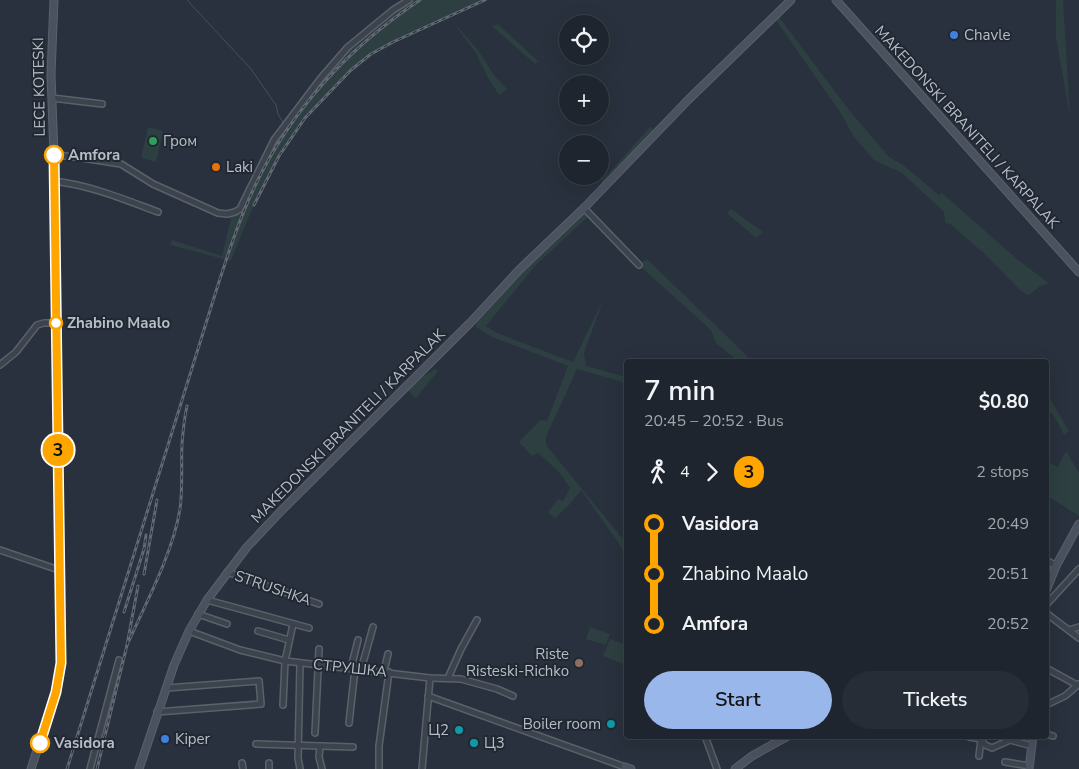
<!DOCTYPE html>
<meta charset="utf-8">
<style>
:root{--surface:#1e252e;--page:#262d36;--text:#f1f3f6;--muted:#a1a5aa;--line:#3c424a;--accent:#9ab7eb}
body{margin:0;font-family:"Nunito Sans",sans-serif;background:var(--page);color:var(--text);height:100vh;display:flex;flex-direction:column;font-size:19px;white-space:nowrap}
*{box-sizing:border-box;margin:0}
p{font-size:16px;color:var(--muted)}
.icon{flex:none;width:28px;height:28px;fill:none;stroke:currentColor;stroke-width:2;stroke-linecap:round;stroke-linejoin:round}
.map{position:relative;flex:1;overflow:hidden}
.side{position:absolute;left:624px;top:359px;width:425px;height:380px;display:flex;flex-direction:column;background:var(--surface);border-radius:5px;box-shadow:0 5px 20px #0002,0 0 0 1px var(--line)}
.side>*{flex:none}
.badge{padding:0 10px;border-radius:16px;font-size:18px;line-height:32px}
.fabs{position:absolute;left:559px;top:15px;display:grid;gap:10px}
.fabs a{display:grid;place-items:center;width:50px;height:50px;border-radius:50%;background:var(--surface);box-shadow:0 5px 20px #0002,0 0 0 1px var(--line);font-size:25px}
.map>.badge{position:absolute;translate:-50% -50%;box-shadow:0 0 0 2px #fff}
.legs{display:flex;align-items:center;gap:8px;height:55px;padding:0 20px;font-size:16px}
.legs p{margin-inline-start:auto}
.summary{display:flex;align-items:center;justify-content:space-between;height:85px;padding:0 20px}
h1{font-size:28px;font-weight:600;line-height:38px}
.primary-button{display:flex;gap:10px;margin-top:auto;padding:10px 20px}
.primary-button a{flex:1;height:58px;border-radius:30px;background:var(--accent);color:#111;font-size:20px;font-weight:600;line-height:58px;text-align:center}
.primary-button a+a{background:var(--page);color:var(--text)}
ul{padding:0 20px;list-style:none}
li{display:flex;align-items:center;gap:18px;height:50px;font-size:19px}
li i{display:grid;place-items:center;width:8px;height:100%;margin:0 6px;background:currentColor}
li i::after{content:'';width:12px;height:12px;margin:-6px;border:4px solid;border-radius:50%;background:var(--surface)}
li p{margin-inline-start:auto}
li:first-child i{background:linear-gradient(#0000 50%,currentColor 0)}
li:last-child i{background:linear-gradient(currentColor 50%,#0000 0)}
.map>svg:first-child{display:block}
.green{fill:#2d3f40}
.lines{fill:none;stroke-linecap:round;stroke-linejoin:round}
.stream{stroke:#425065;stroke-width:1}
.street-casing{stroke:#5a616b;stroke-width:8}
.secondary-casing{stroke:#5a616b;stroke-width:9}
.street{stroke:#3c434d;stroke-width:5}
.secondary{stroke:#4b525f;stroke-width:7}
.rail-casing{stroke:#616975;stroke-width:3}
.rail{stroke:#212832;stroke-width:1;stroke-dasharray:4;stroke-linecap:butt}
.line-1-casing{stroke:#fff;stroke-width:11}
.line-1{stroke:#ffa500;stroke-width:8}
.shop-dot{fill:#3f7fe0;stroke:#212832;stroke-width:2}
.leisure-dot{fill:#2e9e5b;stroke:#212832;stroke-width:2}
.stop-1-dot{fill:#fff;stroke:#ffa500;stroke-width:2.5}
.food-dot{fill:#e8710a;stroke:#212832;stroke-width:2}
.education-dot{fill:#8d6e63;stroke:#212832;stroke-width:2}
.culture-dot{fill:#0f9aa8;stroke:#212832;stroke-width:2}
.labels{text-anchor:middle;stroke-width:4;stroke-linejoin:round;paint-order:stroke}
.poi-label{font-size:15px;fill:#b8bec8;stroke:#212832;text-anchor:start}
.street-label{font-size:15px;fill:#b8bec8;stroke:#212832}
.stop-label{font-size:15px;font-weight:bold;fill:#b8bec8;stroke:#212832;text-anchor:start}
</style>
<div class="map">
<svg width="1079" height="769" viewBox="0 0 1079 769">
<rect width="100%" height="100%" fill="#28313d"/>
<g class="green">
<path d="M409,0H485L449,17L478,50L494,75L507,89L499,95L487,76L476,53L449,17C422,29 393,39 370,56C355,66 343,78 330,91C322,100 312,109 304,119C272,161 250,212 231,261L170,245L172,240L222,256L231,219L218,213L227,214L240,209L274,140L348,47Z"/>
<path d="M1056,0H1063L1070,117L1056,37Z"/>
<path d="M776,13L849,110L889,157L903,165L939,195L942,193L1018,260L1049,283L1040,286L1029,295L1022,292L987,256L950,224L945,223L944,212L902,173L874,160L854,137L842,115L773,16Z"/>
<path d="M498,24L538,61L535,64L492,26Z"/>
<path d="M148,127L163,131L156,162L141,158Z"/>
<path d="M650,127L657,132L606,184L601,182Z"/>
<path d="M584,208L590,215L534,267L486,326L497,333L573,362L604,298L584,353L586,366L626,377V383L577,369L546,437V445L623,539H626V554L581,490L569,505L555,518L548,512L558,499L563,501L570,488L559,472L538,453L532,456L519,442L540,420L547,421L568,366L490,336L476,327L477,316Z"/>
<path d="M731,209L763,232L756,238L727,213Z"/>
<path d="M647,259L744,353L752,361H738L716,343L711,330L639,265Z"/>
<path d="M435,369L438,371L416,398L405,388Z"/>
<path d="M1046,392L1069,431L1064,435C1059,426 1056,415 1046,409Z"/>
<path d="M1066,451L1079,473V516L1046,495V461L1058,467Z"/>
<path d="M590,627L610,634L606,645L586,639Z"/>
<path d="M610,639L626,645V665L603,656Z"/>
</g>
<g class="lines">
<path class="stream" d="M187,0L251,69L276,105L278,114L284,124"/>
<g class="street-casing">
<g id="street">
<path d="M52,98L102,104"/>
<path d="M54,155L76,157L121,164L153,184L218,213L227,214L235,212L240,209L274,140L321,78L348,47L393,10L409,0"/>
<path d="M53,181C90,185 123,199 158,212"/>
<path d="M584,208L639,265"/>
<path d="M0,365L16,352L37,325L44,323H56"/>
<path d="M0,550L59,570"/>
<path d="M1046,560L1056,566"/>
<path d="M227,572L319,604"/>
<path d="M207,600L309,628"/>
<path d="M1046,605L1079,569"/>
<path d="M1046,613L1079,638"/>
<path d="M198,614L227,624"/>
<path d="M1069,630L1079,627"/>
<path d="M189,631L240,650L285,661L430,678L461,679L497,689L513,696"/>
<path d="M258,631L289,640"/>
<path d="M351,668L358,640"/>
<path d="M1046,668L1077,685"/>
<path d="M361,670L373,627"/>
<path d="M384,671L388,654"/>
<path d="M448,678L461,649L477,620"/>
<path d="M428,696L625,767"/>
<path d="M283,705L285,661L293,624"/>
<path d="M1046,705L1065,696L1079,684"/>
<path d="M157,712L261,704L259,681L167,688"/>
<path d="M349,723L355,669"/>
<path d="M315,733L319,649"/>
<path d="M1046,734L1053,736"/>
<path d="M705,736L717,769"/>
<path d="M1007,736L1010,740L1032,746"/>
<path d="M969,737L981,739L985,745L992,748L1010,740"/>
<path d="M256,744L353,747"/>
<path d="M320,746L319,757L322,769"/>
<path d="M979,756L981,739"/>
<path d="M1005,762L1029,766"/>
<path d="M242,763L243,769"/>
<path d="M269,763V769"/>
<path d="M90,769L119,660"/>
<path d="M300,769L298,758L300,664"/>
<path d="M379,769V746L389,672"/>
<path d="M422,769L430,678"/>
</g>
</g>
<g class="secondary-casing">
<g id="secondary">
<path d="M836,0L1079,272"/>
<path d="M1046,591L1056,566L1079,524"/>
<path d="M31,769L56,692L61,663L54,155L51,74L54,0"/>
<path d="M139,769L174,665L189,631L207,600L247,547L282,510L470,323L520,269L584,208L689,99L791,0"/>
<path d="M625,769V767L631,769"/>
<path d="M735,769L752,756L788,736"/>
<path d="M1029,769L1033,736"/>
</g>
</g>
<use href="#street" class="street"/>
<use href="#secondary" class="secondary"/>
<g class="rail-casing">
<g id="rail">
<path d="M254,205L279,156L305,118L351,70L371,54L393,42L485,0"/>
<path d="M144,574L157,500"/>
<path d="M124,612L144,549L146,535"/>
<path d="M127,645C145,605 173,553 180,509C183,488 181,466 182,444C183,431 184,419 187,406"/>
<path d="M67,769L217,288C228,254 239,220 254,188C290,111 349,47 420,0"/>
<path d="M97,769L127,645L138,586"/>
</g>
</g>
<use href="#rail" class="rail"/>
</g>
<g class="lines">
<g class="line-1-casing">
<path id="line-1" d="M40,743L56,692L61,663L54,155"/>
</g>
<use href="#line-1" class="line-1"/>
</g>
<g class="shop-dot">
<circle cx="954" cy="35" r="5"/>
<circle cx="165" cy="739" r="5"/>
</g>
<circle class="leisure-dot" cx="153" cy="141" r="5"/>
<g class="stop-1-dot">
<circle cx="54" cy="155" r="9"/>
<circle cx="56" cy="323" r="6"/>
<circle cx="40" cy="743" r="9"/>
</g>
<circle class="food-dot" cx="216" cy="167" r="5"/>
<circle class="education-dot" cx="579" cy="663" r="5"/>
<g class="culture-dot">
<circle cx="611" cy="724" r="5"/>
<circle cx="459" cy="730" r="5"/>
<circle cx="474" cy="743" r="5"/>
</g>
<g class="labels">
<g class="poi-label">
<text x="964" y="40">Chavle</text>
<text x="163" y="146">Гром</text>
<text x="226" y="172">Laki</text>
<text x="569" y="659" text-anchor="end">Riste<tspan x="569" dy="17">Risteski-Richko</tspan></text>
<text x="601" y="729" text-anchor="end">Boiler room</text>
<text x="449" y="735" text-anchor="end">Ц2</text>
<text x="175" y="744">Kiper</text>
<text x="484" y="748">Ц3</text>
</g>
<g class="street-label">
<text transform="translate(39 87) rotate(-91)" y="5">LECE KOTESKI</text>
<text transform="translate(967 127) rotate(48)" y="5">MAKEDONSKI BRANITELI / KARPALAK</text>
<text transform="translate(348 426) rotate(-45)" y="5">MAKEDONSKI BRANITELI / KARPALAK</text>
<text transform="translate(273 588) rotate(19)" y="5">STRUSHKA</text>
<text transform="translate(350 668) rotate(6)" y="5">СТРУШКА</text>
</g>
<g class="stop-label">
<text x="68" y="160">Amfora</text>
<text x="67" y="328">Zhabino Maalo</text>
<text x="54" y="748">Vasidora</text>
</g>
</g>
</svg>
<div class="fabs">
<a><svg class="icon" aria-label="locate" viewBox="0 0 24 24"><circle cx="12" cy="12" r="6"/><path d="M12 2v4M12 18v4M2 12h4M18 12h4"/></svg></a>
<a>+</a>
<a>−</a>
</div>
<b class="badge" style="left:58px;top:450px;background:#ffa500;color:#111">3</b>
<section class="side">
<div class="summary"><div><h1>7 min</h1><p>20:45 – 20:52 · Bus</p></div><b>$0.80</b></div>
<div class="legs"><svg class="icon" aria-label="walk" viewBox="0 0 24 24"><circle cx="13" cy="4" r="2"/><path d="M13 8l-2 6 4 7M11 14l-3 7M7 12l3-4h3l4 4"/></svg>4<svg class="icon" aria-label="forward" viewBox="0 0 24 24"><path d="M9 5l7 7-7 7"/></svg><b class="badge" style="background:#ffa500;color:#111">3</b><p>2 stops</p></div>
<ul>
<li><i style="color:#ffa500"></i><b>Vasidora</b><p>20:49</p></li>
<li><i style="color:#ffa500"></i><span>Zhabino Maalo</span><p>20:51</p></li>
<li><i style="color:#ffa500"></i><b>Amfora</b><p>20:52</p></li>
</ul>
<div class="primary-button"><a>Start</a><a>Tickets</a></div>
</section>
</div>
